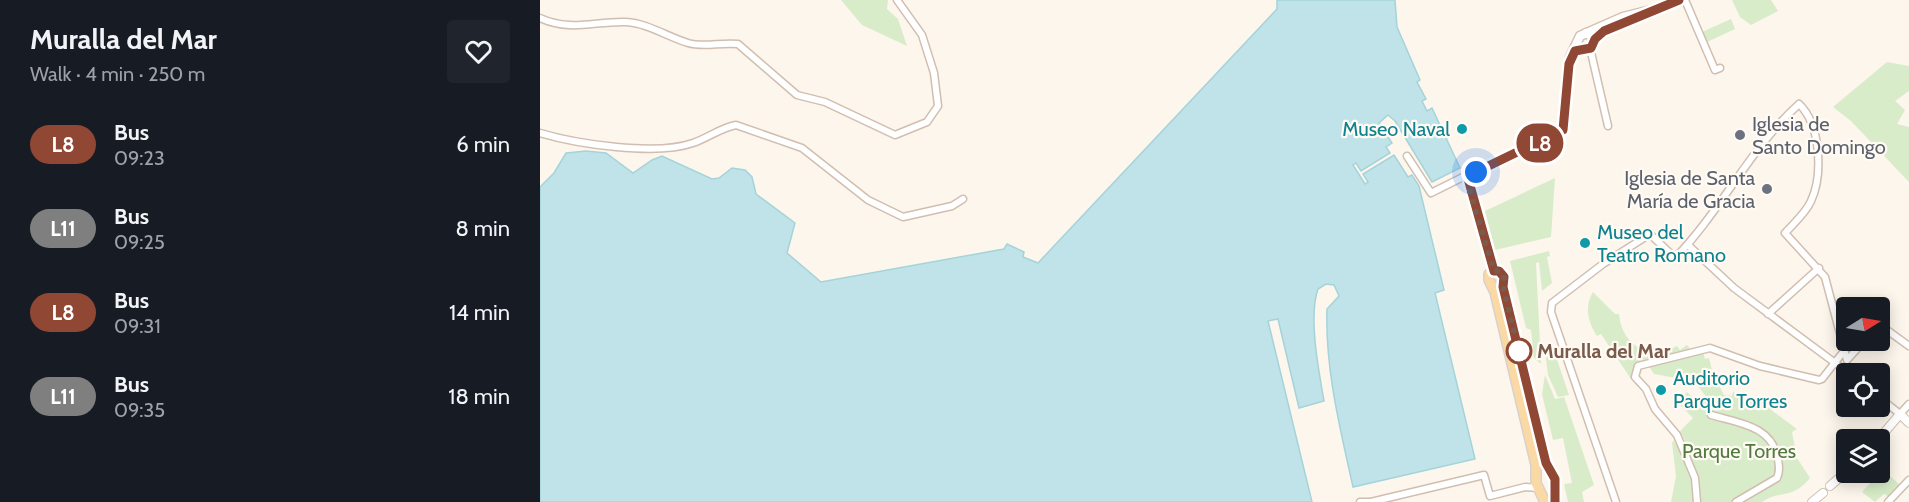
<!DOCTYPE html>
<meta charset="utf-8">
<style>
:root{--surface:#171b24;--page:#20242c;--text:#f1f3f6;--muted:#9ea1a6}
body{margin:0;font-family:Cabin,sans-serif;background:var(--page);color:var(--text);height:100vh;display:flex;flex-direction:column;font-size:22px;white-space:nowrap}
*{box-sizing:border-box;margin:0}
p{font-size:20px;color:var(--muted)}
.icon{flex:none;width:33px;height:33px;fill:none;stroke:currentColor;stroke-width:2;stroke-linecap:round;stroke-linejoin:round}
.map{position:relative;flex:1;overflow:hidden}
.panel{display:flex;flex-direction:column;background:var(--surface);width:540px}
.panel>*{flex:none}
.badge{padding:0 12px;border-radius:20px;font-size:21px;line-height:39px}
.needle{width:39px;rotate:79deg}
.fabs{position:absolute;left:1296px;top:297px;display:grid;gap:12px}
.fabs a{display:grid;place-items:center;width:54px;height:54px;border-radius:6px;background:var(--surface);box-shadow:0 3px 15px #0003;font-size:30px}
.you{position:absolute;width:30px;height:30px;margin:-15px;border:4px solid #fff;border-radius:50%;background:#1a73e8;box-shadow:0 0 0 9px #1a73e833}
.map>.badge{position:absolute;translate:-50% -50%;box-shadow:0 0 0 3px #fff}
.round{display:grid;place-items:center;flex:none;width:63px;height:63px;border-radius:6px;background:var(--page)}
.head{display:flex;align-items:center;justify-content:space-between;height:102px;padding:0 30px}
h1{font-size:28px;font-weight:800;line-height:45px}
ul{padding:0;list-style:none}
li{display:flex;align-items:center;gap:18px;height:84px;padding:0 30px}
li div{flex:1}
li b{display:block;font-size:22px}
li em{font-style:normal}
li .badge{min-width:66px;font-weight:700;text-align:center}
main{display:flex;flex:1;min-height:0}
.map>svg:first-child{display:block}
.green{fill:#d8ecc9}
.water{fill:#bfe3e8;stroke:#a5d3da;stroke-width:1.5}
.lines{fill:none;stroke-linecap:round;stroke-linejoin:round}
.minor-casing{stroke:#d1beb0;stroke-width:9}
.tertiary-casing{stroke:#d1beb0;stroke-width:10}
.secondary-casing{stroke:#d6c0b0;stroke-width:11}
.primary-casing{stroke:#dad1cd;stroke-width:12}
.minor{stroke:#fff;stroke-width:6}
.tertiary{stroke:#fff;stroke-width:8}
.secondary{stroke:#fff;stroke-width:8}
.primary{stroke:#fbd9a5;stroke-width:9}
.line-casing{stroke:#fff;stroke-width:14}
.line{stroke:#904734;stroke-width:9}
.walk{stroke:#7a5c4d;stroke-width:6;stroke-dasharray:0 10.8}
.culture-dot{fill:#0f9aa8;stroke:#fffaf3;stroke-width:2}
.worship-dot{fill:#6b7280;stroke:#fffaf3;stroke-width:2}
.stop-dot{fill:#fff;stroke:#904734;stroke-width:3}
.labels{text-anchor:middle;stroke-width:4.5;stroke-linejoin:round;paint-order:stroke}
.worship-label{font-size:20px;fill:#5b616d;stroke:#fffaf3;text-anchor:start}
.culture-label{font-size:20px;fill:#0d838f;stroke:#fffaf3;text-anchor:start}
.stop-label{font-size:20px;font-weight:bold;fill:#7a5c4d;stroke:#fffaf3;text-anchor:start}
.park-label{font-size:20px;fill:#537a41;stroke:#fffaf3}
</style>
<main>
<section class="panel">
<div class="head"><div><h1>Muralla del Mar</h1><p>Walk · 4 min · 250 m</p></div><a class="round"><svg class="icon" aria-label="heart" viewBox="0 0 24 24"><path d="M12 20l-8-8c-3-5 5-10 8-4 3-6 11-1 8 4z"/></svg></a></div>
<ul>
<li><span class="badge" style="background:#904734;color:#fff">L8</span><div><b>Bus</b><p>09:23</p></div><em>6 min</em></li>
<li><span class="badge" style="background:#7f7f7f;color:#fff">L11</span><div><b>Bus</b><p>09:25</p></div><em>8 min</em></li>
<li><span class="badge" style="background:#904734;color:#fff">L8</span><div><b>Bus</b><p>09:31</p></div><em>14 min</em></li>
<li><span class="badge" style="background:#7f7f7f;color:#fff">L11</span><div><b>Bus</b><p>09:35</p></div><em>18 min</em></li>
</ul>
</section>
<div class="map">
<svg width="1369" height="502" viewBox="0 0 1369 502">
<rect width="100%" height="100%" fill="#fdf6ec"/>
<g class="green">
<path d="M301,0H348L347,9L358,19L367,46L322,25Z"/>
<path d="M1192,0H1231L1238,11L1211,25L1200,17Z"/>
<path d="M1191,19L1195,29L1167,42L1162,32Z"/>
<path d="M1347,62L1369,66V91L1355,101L1365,110L1357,124L1369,127V182L1311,121L1293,107Z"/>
<path d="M1015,178L1011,237L955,250L945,211Z"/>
<path d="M1009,251L1010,256L1007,257L1012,283L1002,291L999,262L996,263L1001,364L994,358L991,330L986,328L970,261Z"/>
<path d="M1053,292L1075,314H1079C1082,346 1109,361 1137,346L1140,350L1147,345L1151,350L1163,352L1165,359L1169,358L1173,374L1184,395L1192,396L1193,392L1199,394L1198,397L1221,403L1223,400L1228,403L1226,406L1257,429L1252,432L1257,458L1270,478C1252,500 1243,489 1222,502H1131L1136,476L1132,443L1134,440L1136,445L1145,441L1140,431L1153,418L1137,402L1147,392L1159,403L1164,399H1168L1157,385L1160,382L1157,378L1142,379L1114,374L1108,365L1100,367L1097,376L1091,379L1061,334L1057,336C1048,323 1044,306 1053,292Z"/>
<path d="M1013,348L1029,395L1018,397L1008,375L1005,350Z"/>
<path d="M1005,375L1015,399L1024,397L1054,485L1042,492L1044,502H1028L1024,484L1032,483L1023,438L1013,440L1002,394Z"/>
<path d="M1348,474L1360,485L1349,497L1344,494L1335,502L1322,492L1334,479Z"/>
</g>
<path class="water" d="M737,0H855L857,27L880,80L877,82L886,99L882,101L887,111L892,108L920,168L892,182L855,121L848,115L839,123L852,143L846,147L850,153L821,171L816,163L813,165L825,184L828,182L823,174L854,155L868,177L872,175L879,186L904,290L895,293L935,459L813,487C800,428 785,369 787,309L799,296L794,285L786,284L778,289C768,317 779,372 784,401L759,408L738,319L728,321L772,502H0V187L14,173L26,153L46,151L66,153L93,173L112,160L122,156L172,179L179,178L192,168L205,170L212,177L216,194L255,223L247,253L281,282L464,249L467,244L484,252L483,257L498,263L737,9Z"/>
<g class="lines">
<g class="minor-casing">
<g id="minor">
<path d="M1145,0L1175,70L1180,68"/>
<path d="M0,18C31,32 54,21 86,22C107,23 128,37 148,43C165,48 180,42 198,44L257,95L285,102L355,135L387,122L398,106L394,73L382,35L357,0"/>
<path d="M1050,48L1068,126"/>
<path d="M0,133C37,144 116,156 153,143C168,138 180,128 196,125L262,148L328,200L363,217L412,206L423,199"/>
<path d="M867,156L891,193L925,176L930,179"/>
<path d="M939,171L931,177L929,185L954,271"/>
<path d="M1148,245L1194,288L1310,374"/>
<path d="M1228,314L1279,268"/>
<path d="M1340,325L1369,346"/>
<path d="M1340,398L1360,414L1369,404"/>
<path d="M1171,415C1200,423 1232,426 1238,459C1239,466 1240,471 1237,478L1196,502"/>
<path d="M820,502H829"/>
<path d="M831,502L944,475L950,496L985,487L999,488"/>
<path d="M1076,502L1011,312L1012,303L1063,264L1110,234L1135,258C1181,211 1210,148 1259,104C1281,125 1283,175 1271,201C1266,213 1253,224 1245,233L1285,277L1307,360L1325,340"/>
<path d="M1157,502L1155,478L1137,435L1115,409L1106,389L1095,377L1098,366L1170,348L1220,366L1279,380L1282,379L1304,351"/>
<path d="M1348,502L1369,480"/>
</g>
</g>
<g class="tertiary-casing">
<g id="tertiary">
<path d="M1338,440L1360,414L1369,423"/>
<path d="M1290,486L1306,472"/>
<path d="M1272,502L1283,493"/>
</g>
</g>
<g class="secondary-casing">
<g id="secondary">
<path d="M1119,9L1139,0"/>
<path d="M1031,58L1037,50L1053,46V37L1046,33"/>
<path d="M939,171L1023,130L1030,57L1040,36L1083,17L1123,7"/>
</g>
</g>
<g class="primary-casing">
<path id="primary" d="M1005,502L996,483V465L955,292L949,280V274L955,270L961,272L963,289L1006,463L1015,479V502"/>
</g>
<use href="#minor" class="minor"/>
<use href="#tertiary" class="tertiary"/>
<use href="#secondary" class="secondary"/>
<use href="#primary" class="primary"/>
</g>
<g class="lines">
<g class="line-casing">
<path id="line" d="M1015,502V479L1006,463L963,287L964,277L959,271H954L929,182L936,172L1023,130L1029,64L1035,51L1051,48L1055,39L1064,31L1139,0"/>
</g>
<use href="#line" class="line"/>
<path class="walk" d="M936,172L930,179L929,188L954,271H959L964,277L963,287L980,356L979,351"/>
</g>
<g class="culture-dot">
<circle cx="922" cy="129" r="6"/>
<circle cx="1045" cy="243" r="6"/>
<circle cx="1121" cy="390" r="6"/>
</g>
<g class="worship-dot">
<circle cx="1200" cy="135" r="6"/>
<circle cx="1227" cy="189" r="6"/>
</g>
<circle class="stop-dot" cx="979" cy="351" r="12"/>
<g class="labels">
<g class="worship-label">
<text x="1212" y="131">Iglesia de<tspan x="1212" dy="23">Santo Domingo</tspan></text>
<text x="1215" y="185" text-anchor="end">Iglesia de Santa<tspan x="1215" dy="23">María de Gracia</tspan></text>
</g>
<g class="culture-label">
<text x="910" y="136" text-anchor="end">Museo Naval</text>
<text x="1057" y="239">Museo del<tspan x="1057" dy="23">Teatro Romano</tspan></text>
<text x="1133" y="385">Auditorio<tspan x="1133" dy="23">Parque Torres</tspan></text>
</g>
<g class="stop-label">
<text x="997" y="358">Muralla del Mar</text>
</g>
<g class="park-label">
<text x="1199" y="458">Parque Torres</text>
</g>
</g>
</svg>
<div class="fabs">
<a><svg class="needle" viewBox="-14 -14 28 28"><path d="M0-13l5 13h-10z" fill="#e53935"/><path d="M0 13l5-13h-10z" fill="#9ea1a6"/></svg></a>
<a><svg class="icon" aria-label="locate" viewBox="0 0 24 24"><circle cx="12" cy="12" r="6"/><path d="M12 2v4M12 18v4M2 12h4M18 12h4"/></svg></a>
<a><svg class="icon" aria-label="layers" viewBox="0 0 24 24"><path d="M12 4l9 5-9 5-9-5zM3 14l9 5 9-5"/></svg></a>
</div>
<div class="you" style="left:936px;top:172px"></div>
<b class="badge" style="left:1000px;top:143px;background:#904734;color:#fff">L8</b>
</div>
</main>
